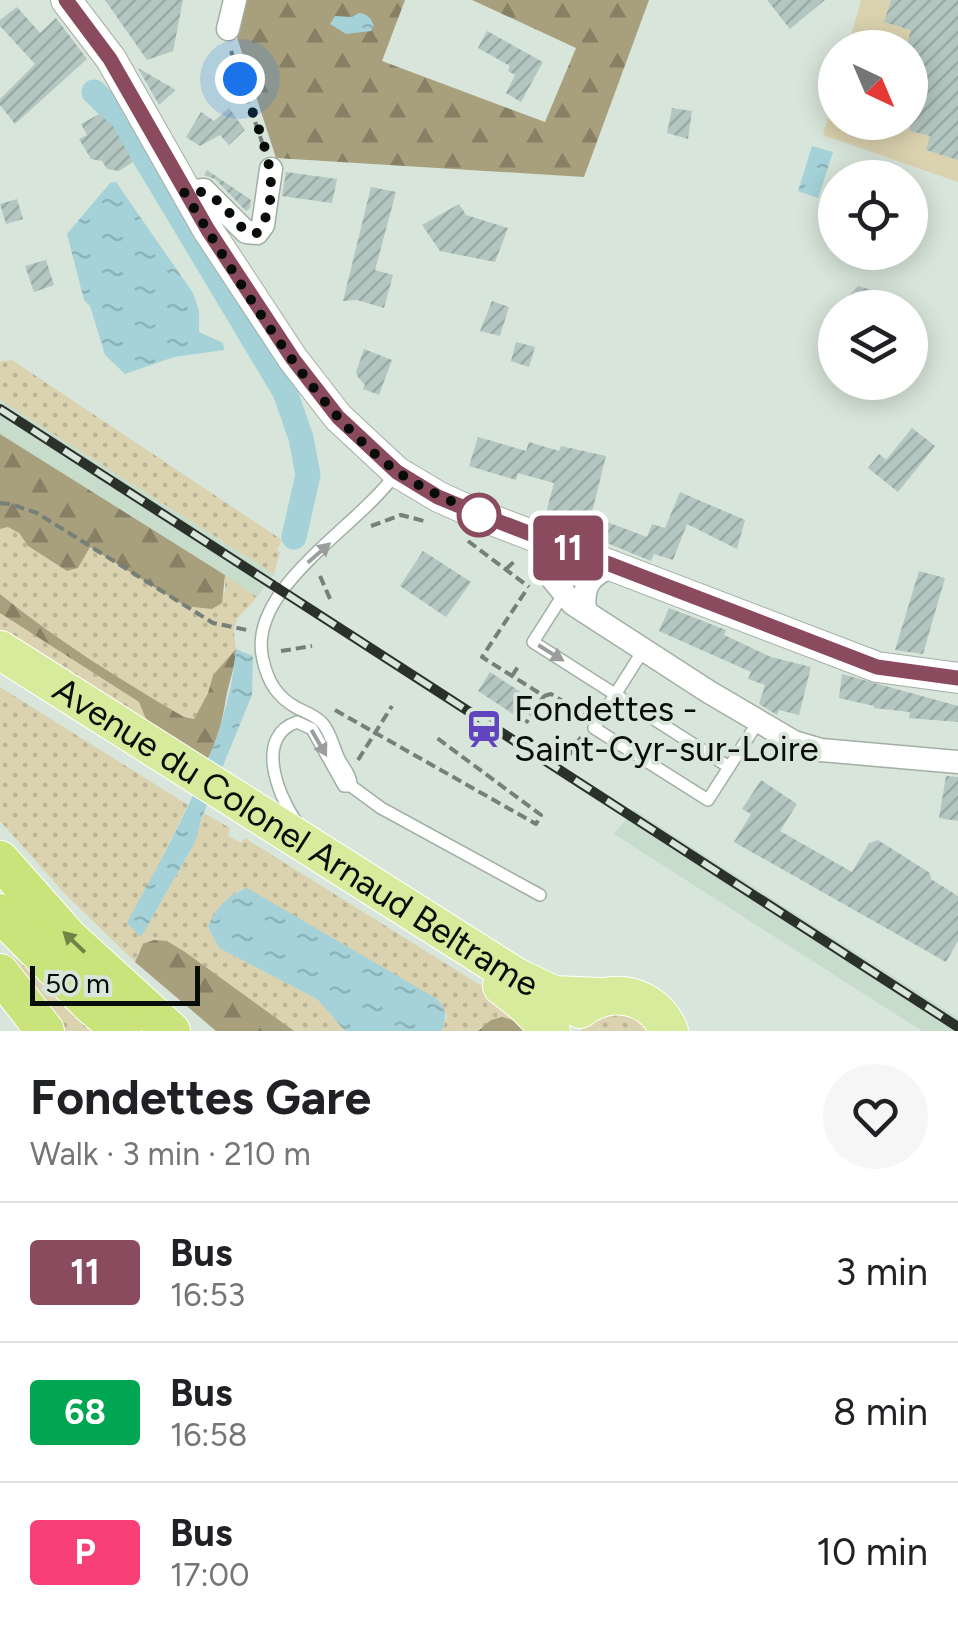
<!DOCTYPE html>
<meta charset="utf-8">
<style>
:root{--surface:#fff;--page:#f6f6f6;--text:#202124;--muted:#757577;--line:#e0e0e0}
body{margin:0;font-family:Figtree,sans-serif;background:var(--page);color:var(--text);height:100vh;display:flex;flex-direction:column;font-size:38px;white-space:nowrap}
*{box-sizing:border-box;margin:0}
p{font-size:32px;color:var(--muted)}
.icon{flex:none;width:55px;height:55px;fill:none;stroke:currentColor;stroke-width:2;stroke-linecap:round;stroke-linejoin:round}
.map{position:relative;height:1031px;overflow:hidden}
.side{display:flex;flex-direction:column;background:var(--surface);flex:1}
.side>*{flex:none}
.badge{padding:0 20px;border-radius:8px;font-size:35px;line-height:65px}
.needle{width:65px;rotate:136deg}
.tools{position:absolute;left:818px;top:30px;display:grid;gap:20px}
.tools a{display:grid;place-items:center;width:110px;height:110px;border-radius:50%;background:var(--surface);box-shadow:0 5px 25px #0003;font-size:50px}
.scale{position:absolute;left:30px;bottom:25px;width:170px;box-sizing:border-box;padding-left:10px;border:5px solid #080d09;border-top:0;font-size:28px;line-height:35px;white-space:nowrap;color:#080d09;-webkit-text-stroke:8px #d8e5da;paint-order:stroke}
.you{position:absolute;width:50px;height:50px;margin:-25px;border:8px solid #fff;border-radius:50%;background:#1a73e8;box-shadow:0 0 0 15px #1a73e833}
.map>.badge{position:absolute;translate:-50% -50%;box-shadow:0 0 0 5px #fff}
.round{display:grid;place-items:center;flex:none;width:105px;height:105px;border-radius:52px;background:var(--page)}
.summary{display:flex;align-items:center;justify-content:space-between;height:170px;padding:0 30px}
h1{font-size:48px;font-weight:700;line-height:75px}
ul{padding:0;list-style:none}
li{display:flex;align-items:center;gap:30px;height:140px;padding:0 30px;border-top:2px solid var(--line)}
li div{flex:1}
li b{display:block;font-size:38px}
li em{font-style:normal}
li .badge{min-width:110px;font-weight:700;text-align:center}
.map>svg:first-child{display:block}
.built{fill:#c8dccb}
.grass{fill:url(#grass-dots)}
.forest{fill:url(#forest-firs)}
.pitch{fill:#dbd2af}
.water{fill:url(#water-ripples)}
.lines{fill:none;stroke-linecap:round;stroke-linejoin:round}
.canal{stroke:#a4d2d8;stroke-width:25}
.building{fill:url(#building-hatch)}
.service-casing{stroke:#a2afa4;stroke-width:14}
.minor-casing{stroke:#a2afa4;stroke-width:25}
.tertiary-casing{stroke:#a2afa4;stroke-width:32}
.primary-casing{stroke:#fff;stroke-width:40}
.trunk-casing{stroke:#fff;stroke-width:40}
.path{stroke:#767f78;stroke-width:4;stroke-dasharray:10 5;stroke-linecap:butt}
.service{stroke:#fff;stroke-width:11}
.minor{stroke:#fff;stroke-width:22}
.tertiary{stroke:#fff;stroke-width:30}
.primary{stroke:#d6eb9b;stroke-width:38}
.trunk{stroke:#c8e47a;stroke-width:38}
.rail-casing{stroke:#2a312b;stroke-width:10}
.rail{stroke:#d8e5da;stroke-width:6;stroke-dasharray:19;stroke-linecap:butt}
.oneway{fill:#9c9e9d}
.oneway2{fill:#728347}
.line-casing{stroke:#fff;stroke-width:22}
.line{stroke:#8b4b5f;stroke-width:15}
.walk{stroke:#080d09;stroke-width:10;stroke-dasharray:0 18}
.stop-dot{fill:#fff;stroke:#8b4b5f;stroke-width:5}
.labels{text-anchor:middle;stroke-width:8;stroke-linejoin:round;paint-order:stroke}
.poi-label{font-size:35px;fill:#080d09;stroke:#d8e5da;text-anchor:start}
.street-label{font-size:35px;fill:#080d09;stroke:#d8e5da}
</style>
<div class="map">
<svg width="958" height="1031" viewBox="0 0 958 1031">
<defs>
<pattern id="grass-dots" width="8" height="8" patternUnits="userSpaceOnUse" patternTransform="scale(2.5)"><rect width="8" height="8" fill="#dbd2af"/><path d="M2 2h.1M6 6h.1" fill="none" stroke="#bab395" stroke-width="1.8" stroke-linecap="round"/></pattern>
<pattern id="forest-firs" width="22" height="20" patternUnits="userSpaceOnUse" patternTransform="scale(2.5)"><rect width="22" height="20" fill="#a89f7d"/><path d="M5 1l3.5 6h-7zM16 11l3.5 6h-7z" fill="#878065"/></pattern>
<pattern id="water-ripples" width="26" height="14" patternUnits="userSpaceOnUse" patternTransform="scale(2.5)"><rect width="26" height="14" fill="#a4d2d8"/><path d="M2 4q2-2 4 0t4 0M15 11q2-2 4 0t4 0" fill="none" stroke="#8cb3b8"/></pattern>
<pattern id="building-hatch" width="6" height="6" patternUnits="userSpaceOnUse" patternTransform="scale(2.5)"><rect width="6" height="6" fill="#b4c6c1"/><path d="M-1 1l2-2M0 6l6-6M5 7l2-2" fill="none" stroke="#99a9a4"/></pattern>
</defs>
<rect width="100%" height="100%" fill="#d8e5da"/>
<g class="built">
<path d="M0,400L274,574L257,597L0,434Z"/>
<path d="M634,810L958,1018V1031H922L614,834Z"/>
</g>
<g class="grass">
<path d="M12,360L282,540L277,550L280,552L274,574L0,400V361Z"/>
<path d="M8,527L19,533L28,546L67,571L78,568L90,546L185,606L225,593V575L257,597C238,620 230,617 236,649L213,675L208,693L194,719L184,717C119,679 58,641 0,594V529Z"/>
<path d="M0,613L139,702L150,729L0,634Z"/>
<path d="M0,687L188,805L161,859L141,936L191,850L204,813L230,828L228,836L241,843L245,838L520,1010L541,1031H524L513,1020L481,1027L478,1031H442L447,1015L241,889L222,904L208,927L219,948L317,999L345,1031H294L167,941L139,950L135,962L67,896L0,821Z"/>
<path d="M9,954L42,979L65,1008L91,1031H62L3,956Z"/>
<path d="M625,1011L652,1031H581L593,1017Z"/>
</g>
<g class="forest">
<path d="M247,0H405L382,61L545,122L576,48L472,0H649L584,177L276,158L235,31Z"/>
<path d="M0,434L225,575L222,603L212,609L185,606L90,547L78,568L67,571L28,546L19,533L8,527L0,529Z"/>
<path d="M0,594C58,641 119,679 184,717L194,719L208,693L213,675L236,649C235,669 229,681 226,698C222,722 218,740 206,762L150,729L139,702L0,613Z"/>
<path d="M154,940L167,941L185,952L294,1031H216L135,962L143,944Z"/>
<path d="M502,1017L513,1020L524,1031H478L491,1020Z"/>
</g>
<path class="pitch" d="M861,0H958V182L823,135L835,93V122H910V48L848,47Z"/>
<g class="water">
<path d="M359,13C368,14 371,18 374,26L371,31L346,34L330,24L335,16L352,17Z"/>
<path d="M812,146L833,152L818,198L798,191Z"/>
<path d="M116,182L193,293L199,311V332L223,343L224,350L174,357L125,374L105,355L90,306L84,300L67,234L110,183Z"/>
<path d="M236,649L253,656L252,695L202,817L195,842L141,937L127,923C171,840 229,743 236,649Z"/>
<path d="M247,888L437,999C448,1011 446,1016 442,1031H345L317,999L219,948L208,927C214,910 230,893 247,888Z"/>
</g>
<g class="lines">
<path class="canal" d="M94,92L123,121L285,392L301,438L308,475L294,537"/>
</g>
<g class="building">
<path d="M105,0H183L173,51L147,60Z"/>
<path d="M767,0H825L790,29Z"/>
<path d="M891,0H958V160L926,150L930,136L910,131V48H906L911,30L884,22Z"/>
<path d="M17,7L40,33L56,18L87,59L15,124L0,105V99L35,64L0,26V20Z"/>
<path d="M487,31L543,62L521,102L506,93L515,75L508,71L510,66L478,48Z"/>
<path d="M138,68L176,90L159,105Z"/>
<path d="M229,108L245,130L229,145L220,135L200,146L186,137L201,112L214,121Z"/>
<path d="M672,108L692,111L688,139L667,133Z"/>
<path d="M101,113L108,123L110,121L133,162L119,171L107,169L102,161L91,159L79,139L87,135L81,124Z"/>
<path d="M207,170L251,200L250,208L246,211L215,179L204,175Z"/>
<path d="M286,172L337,179L332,203L282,196Z"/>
<path d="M371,187L396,192L375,270L393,275L384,308L357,300L343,301Z"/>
<path d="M17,199L23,219L6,224L0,204Z"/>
<path d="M459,204L466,215L508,228L495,262L440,251L422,225Z"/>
<path d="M46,260L54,285L34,292L25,266Z"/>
<path d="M858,286L875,291L871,308H838Z"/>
<path d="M492,301L509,307L500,336L480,331Z"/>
<path d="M516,342L535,347L529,367L511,361Z"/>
<path d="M364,349L392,360L379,395L363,389L365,385L358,377L356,372Z"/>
<path d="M912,428L935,446L898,492L868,468L879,454L886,460Z"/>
<path d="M478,437L526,451L529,442L559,451L561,446L606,456L591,516L647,537L652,524L665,528L680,492L745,520L737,549L687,524L673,560L654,554L651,561L568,527L570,521L546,513L554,483L518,473L516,480L469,466Z"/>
<path d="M423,551L471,582L446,617L400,586Z"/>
<path d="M919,571L945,578L923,654L895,650Z"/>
<path d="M669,608L726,630L724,635L771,657L811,667L799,715L779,710L777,715L759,704L765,685L748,679L751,672L659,631Z"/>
<path d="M490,672L525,695L513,714L478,691Z"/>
<path d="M842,674L958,706V722L909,718L910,712L874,708V706L839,698Z"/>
<path d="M946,776L958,777V821L939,818Z"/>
<path d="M761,780L797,804L780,831L852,872L869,843L878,840L930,873L931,879L958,896V941L946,962L734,842L751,814L742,809Z"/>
</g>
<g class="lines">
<g class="service-casing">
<g id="service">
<path d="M563,595L533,642L729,767"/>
<path d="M644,649L594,728L708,800L758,722"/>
<path d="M351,786L381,808L540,895"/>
<path d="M295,820C277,793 255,736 297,722L312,729L344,786H351C351,774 344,769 339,759C334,749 331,733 323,724C317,716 305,712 297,708C277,697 268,682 263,660C245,589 359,527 396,473"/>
</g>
</g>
<g class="minor-casing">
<g id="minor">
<path d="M228,29L235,0"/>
<path d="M184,192L204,190L246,232L257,233L263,225L271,169"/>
<path d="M542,538L547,572L573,604L709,692L794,742L821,750L958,762"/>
<path d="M585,610C582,586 589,577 611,566"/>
</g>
</g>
<g class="tertiary-casing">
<path id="tertiary" d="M66,0L111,59L208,230L293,359L338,417L397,472L439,497L479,515L877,667L958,678"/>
</g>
<g class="primary-casing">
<g id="primary">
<path id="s1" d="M0,650L516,977L554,995L599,997"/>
<path d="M502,986L524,1003L551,1031"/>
<path d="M580,1009C611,985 653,994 669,1031"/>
</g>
</g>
<g class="trunk-casing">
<g id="trunk">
<path d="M0,860L69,938L171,1031"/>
<path d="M0,913L91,1005L122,1031"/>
<path d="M0,973L45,1031"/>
</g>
</g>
<g class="path">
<path d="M231,51L265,151"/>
<path d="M0,503L11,504L37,513L213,623L247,630"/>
<path d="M371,526L401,515L424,521"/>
<path d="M468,541L529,587"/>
<path d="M506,569L516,560"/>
<path d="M320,576L331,601"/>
<path d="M525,592L482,657L544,696L526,723"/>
<path d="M281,651L312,646"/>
<path d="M512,676L519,665"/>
<path d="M544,696L551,694L584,714"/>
<path d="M335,710L536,824L541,815L437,738"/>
<path d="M554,744L570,754L581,737"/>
<path d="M358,760L392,706"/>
</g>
<use href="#service" class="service"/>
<use href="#minor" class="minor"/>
<use href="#tertiary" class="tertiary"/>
<use href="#primary" class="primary"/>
<use href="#trunk" class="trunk"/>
<g class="rail-casing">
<path id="rail" d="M0,409L958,1027"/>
</g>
<use href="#rail" class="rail"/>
</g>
<defs><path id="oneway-solid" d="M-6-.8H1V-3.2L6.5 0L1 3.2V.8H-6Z" transform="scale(2.5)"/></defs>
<g class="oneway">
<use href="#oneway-solid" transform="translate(319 553) rotate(-41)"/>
<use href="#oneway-solid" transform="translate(551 653) rotate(32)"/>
<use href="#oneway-solid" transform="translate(319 743) rotate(60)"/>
</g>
<use class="oneway2" href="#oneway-solid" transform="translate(74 942) rotate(-136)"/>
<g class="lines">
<g class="line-casing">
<path id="line" d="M66,0L110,59L208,230L293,359L338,417L397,472L438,497L479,514L877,667L958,678"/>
</g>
<use href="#line" class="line"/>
<path class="walk" d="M240,79C256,125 290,187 257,233L246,232C228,213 213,185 184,192C237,278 316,415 398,472C423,490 453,501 479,515"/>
</g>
<defs>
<g id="station-bare" transform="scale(3)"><path d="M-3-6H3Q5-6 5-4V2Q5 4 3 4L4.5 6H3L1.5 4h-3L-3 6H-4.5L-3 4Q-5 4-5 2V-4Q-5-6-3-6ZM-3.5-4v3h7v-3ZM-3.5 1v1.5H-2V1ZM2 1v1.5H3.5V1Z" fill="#6045be" stroke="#d8e5da" stroke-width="2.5" paint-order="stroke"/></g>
</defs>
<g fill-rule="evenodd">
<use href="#station-bare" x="484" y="729"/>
</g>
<circle class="stop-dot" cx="479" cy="515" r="20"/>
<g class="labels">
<g class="poi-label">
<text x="514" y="721">Fondettes -<tspan x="514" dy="40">Saint-Cyr-sur-Loire</tspan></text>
</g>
<g class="street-label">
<text dy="12" stroke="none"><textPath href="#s1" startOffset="350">Avenue du Colonel Arnaud Beltrame</textPath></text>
</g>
</g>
</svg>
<div class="tools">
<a><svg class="needle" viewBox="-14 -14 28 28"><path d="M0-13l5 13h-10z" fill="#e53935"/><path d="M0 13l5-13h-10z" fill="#757577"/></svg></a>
<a><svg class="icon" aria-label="locate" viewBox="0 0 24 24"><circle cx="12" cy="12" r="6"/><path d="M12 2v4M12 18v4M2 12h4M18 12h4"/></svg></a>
<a><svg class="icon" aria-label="layers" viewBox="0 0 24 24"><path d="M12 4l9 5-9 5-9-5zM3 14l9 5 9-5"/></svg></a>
</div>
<div class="scale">50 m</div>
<div class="you" style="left:240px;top:79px"></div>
<b class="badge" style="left:568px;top:548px;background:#8b4b5f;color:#fff">11</b>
</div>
<section class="side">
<div class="summary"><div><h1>Fondettes Gare</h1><p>Walk · 3 min · 210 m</p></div><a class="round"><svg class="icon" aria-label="heart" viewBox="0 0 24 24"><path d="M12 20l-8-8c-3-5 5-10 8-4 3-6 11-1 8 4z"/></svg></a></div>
<ul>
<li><span class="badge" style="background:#8b4b5f;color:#fff">11</span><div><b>Bus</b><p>16:53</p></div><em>3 min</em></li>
<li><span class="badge" style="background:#00a651;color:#fff">68</span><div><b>Bus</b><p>16:58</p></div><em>8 min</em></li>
<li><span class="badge" style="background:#f94076;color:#fff">P</span><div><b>Bus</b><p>17:00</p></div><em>10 min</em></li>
</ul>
</section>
